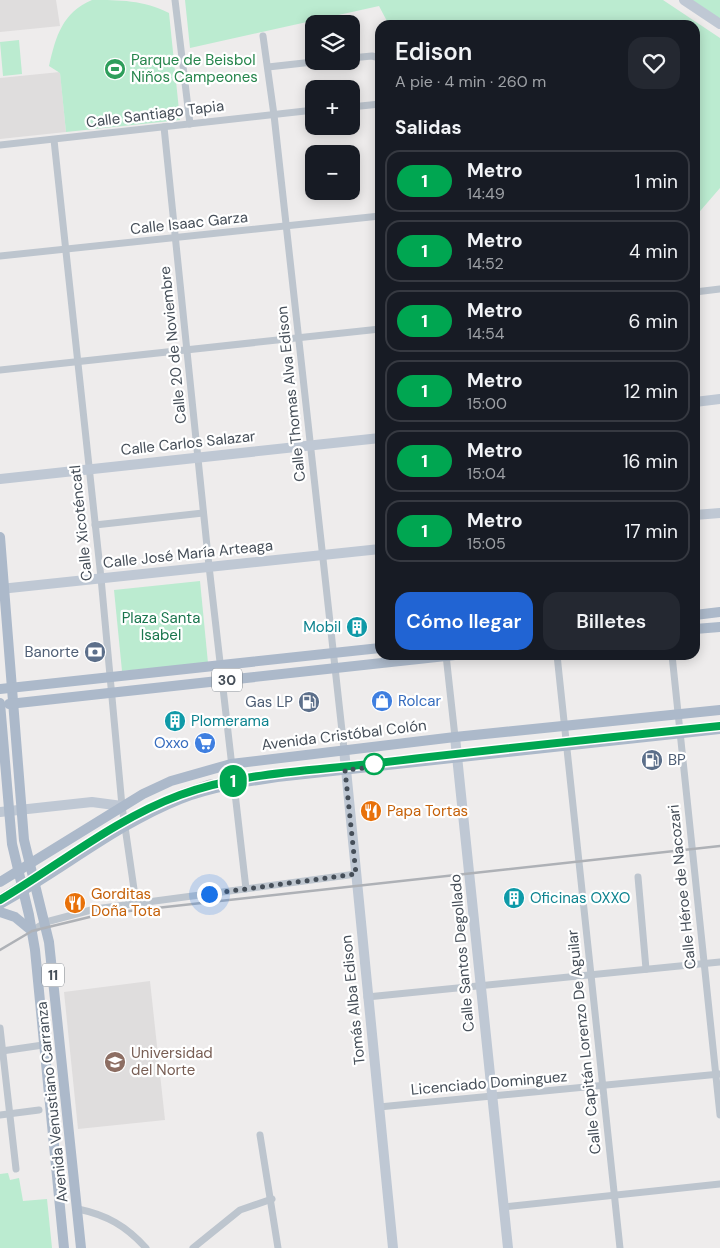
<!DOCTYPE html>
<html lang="es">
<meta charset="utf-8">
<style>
:root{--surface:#171b24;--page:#242831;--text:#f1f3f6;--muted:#9ea1a6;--line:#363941;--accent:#2164d3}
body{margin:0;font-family:"DM Sans",sans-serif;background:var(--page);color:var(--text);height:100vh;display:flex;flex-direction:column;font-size:19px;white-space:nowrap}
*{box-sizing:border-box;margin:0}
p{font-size:16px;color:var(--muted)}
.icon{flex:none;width:28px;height:28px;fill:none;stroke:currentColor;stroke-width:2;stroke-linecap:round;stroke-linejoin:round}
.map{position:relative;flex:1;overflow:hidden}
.side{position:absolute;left:375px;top:20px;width:325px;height:640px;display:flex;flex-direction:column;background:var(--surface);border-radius:15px;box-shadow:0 2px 12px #0003}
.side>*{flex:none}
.badge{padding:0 10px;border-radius:16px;font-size:18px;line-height:32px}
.controls{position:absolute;left:305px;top:15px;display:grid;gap:10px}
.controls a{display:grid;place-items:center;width:55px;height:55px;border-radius:10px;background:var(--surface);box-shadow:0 2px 12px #0003;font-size:25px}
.you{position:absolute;width:25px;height:25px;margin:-12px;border:4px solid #fff;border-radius:50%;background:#1a73e8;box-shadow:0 0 0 8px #1a73e833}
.map>.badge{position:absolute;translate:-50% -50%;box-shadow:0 0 0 2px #fff}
h2{padding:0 20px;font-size:19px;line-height:45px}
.round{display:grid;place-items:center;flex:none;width:52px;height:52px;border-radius:15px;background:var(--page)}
.head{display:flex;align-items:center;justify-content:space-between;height:85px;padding:0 20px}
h1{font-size:24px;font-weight:600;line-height:38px}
.cta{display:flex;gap:10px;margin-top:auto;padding:10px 20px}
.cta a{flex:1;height:58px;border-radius:15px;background:var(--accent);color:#fff;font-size:20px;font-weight:600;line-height:58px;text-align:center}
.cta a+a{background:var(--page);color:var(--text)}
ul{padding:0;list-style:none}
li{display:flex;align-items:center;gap:15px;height:62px;margin:0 10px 8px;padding:0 10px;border:2px solid var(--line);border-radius:15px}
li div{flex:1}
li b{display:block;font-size:19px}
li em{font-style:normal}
li .badge{min-width:55px;font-weight:700;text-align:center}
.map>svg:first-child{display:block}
.education{fill:#dfdddd}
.green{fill:#bbebd0}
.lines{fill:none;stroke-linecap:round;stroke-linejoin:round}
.street{stroke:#bdc5ce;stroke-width:7}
.secondary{stroke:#bfc8d4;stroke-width:10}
.primary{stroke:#acb9ca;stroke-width:10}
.rail{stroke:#aeb1b6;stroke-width:2.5}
.line-casing{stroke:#fff;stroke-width:11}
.line{stroke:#00a651;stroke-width:8}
.walk{stroke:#454e58;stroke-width:5;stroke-dasharray:0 9}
.stop-dot{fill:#fff;stroke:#00a651;stroke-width:2.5}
.labels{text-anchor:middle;stroke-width:4.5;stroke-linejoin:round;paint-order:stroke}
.shield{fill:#fff;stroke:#7d838a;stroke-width:1}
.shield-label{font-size:14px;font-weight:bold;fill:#454e58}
.leisure-label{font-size:15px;fill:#27864d;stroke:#fff;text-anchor:start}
.street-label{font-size:15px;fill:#454e58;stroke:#fff}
.park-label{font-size:15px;fill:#1a754d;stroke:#fff}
.culture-label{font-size:15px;fill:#0d838f;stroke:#fff;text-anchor:start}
.service-label{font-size:15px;fill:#4e5e75;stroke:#fff;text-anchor:end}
.shop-label{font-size:15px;fill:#366cbe;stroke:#fff;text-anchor:start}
.food-label{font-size:15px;fill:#c56008;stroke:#fff;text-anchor:start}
.education-label{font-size:15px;fill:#785e54;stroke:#fff;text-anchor:start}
</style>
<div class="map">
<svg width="720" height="1248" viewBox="0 0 720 1248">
<rect width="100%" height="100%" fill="#eeecec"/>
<g class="education">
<path d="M0,0H56L60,26L0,32Z"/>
<path d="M60,72L66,132L0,139V78Z"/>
<path d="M150,981L165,1120L78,1129L64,992Z"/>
</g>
<g class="green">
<path d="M92,0C119,0 144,0 169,13L180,120L66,132L60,73L49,66C56,36 62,13 92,0Z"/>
<path d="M185,0H663L720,38V188L695,217V25H389L379,6L190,48Z"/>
<path d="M691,0H720V19Z"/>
<path d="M19,40L22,74L3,76L0,42Z"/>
<path d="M200,581L208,663L122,671L114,590Z"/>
<path d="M8,1173L10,1180L19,1178L23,1201L47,1199L52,1248H0V1174Z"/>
</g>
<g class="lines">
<g class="street">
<path d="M175,0L190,124"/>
<path d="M263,36L274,115L344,749"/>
<path d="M351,58L372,56L380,58"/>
<path d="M268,67L322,61"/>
<path d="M351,107L380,104"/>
<path d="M164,127L209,566L246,889"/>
<path d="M54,140L101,578L122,806L136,903"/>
<path d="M0,145L314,110"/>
<path d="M0,256L380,216"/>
<path d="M695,292L720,289"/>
<path d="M0,370L380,329"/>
<path d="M95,525L203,513"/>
<path d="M446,655L455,737"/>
<path d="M557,655L620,1248"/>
<path d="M672,655L720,1115"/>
<path d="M638,877L646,969"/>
<path d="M32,931L46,922L95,909L356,874"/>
<path d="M367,997L720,962"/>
<path d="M0,1028L16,1169"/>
<path d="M2,1051L43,1045"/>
<path d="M379,1107L720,1074"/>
<path d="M0,1115L39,1110"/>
<path d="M260,1135L278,1248"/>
<path d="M504,1207L720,1184"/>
<path d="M78,1209C107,1215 126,1226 146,1248"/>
<path d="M193,1248L240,1210L272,1199"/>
</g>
<g class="secondary">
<path d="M684,0L720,24"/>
<path d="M695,402L720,399"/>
<path d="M0,479L380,438"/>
<path d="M695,515L720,513"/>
<path d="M0,589L380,549"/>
<path d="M455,737L508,1248"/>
<path d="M344,749L393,1248"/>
<path d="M0,812L92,802L122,806"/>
</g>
<g class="primary">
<path d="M0,537L24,840L49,942L81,1248"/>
<path d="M695,615L720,612"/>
<path d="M695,629L720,627"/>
<path d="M0,689L380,648"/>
<path d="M0,703L12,844L29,915L35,950L64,1248"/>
<path d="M9,704L455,655"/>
<path d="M0,882L143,794L171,781L231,764L455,737L720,710"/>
<path d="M0,904C61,871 115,825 180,799C211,787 244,782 277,777L720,729"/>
<path d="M0,912L15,917L32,931"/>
</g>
<g class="rail">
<path d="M0,895L127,815L179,791L209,781L305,767L720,722"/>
<path d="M0,950L32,931L102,914L720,846"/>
</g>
</g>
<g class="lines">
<g class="line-casing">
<path id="line" d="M0,900C59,865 115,819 180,795C239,773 307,771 370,764C486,750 603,738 720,726"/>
</g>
<use href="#line" class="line"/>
<path class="walk" d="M209,894L356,874L345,770L382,766L374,764"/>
</g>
<defs>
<g id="stadium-disc" transform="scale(1.125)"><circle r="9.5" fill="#2e9e5b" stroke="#fff"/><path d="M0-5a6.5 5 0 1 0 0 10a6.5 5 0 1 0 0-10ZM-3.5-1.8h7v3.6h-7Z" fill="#fff"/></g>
<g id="building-disc" transform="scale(1.125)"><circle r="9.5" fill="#0f9aa8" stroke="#fff"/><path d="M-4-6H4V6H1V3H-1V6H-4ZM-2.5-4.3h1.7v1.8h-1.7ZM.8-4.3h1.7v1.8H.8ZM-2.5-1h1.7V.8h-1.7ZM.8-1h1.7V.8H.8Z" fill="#fff"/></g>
<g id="bank-disc" transform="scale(1.125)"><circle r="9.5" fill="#5c6f8a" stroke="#fff"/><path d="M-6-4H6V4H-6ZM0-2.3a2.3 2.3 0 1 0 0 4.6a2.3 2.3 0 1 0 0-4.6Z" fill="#fff"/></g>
<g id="shop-disc" transform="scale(1.125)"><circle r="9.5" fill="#3f7fe0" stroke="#fff"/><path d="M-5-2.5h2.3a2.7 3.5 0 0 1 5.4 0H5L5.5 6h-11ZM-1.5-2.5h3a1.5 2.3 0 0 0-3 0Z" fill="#fff"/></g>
<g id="fuel-disc" transform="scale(1.125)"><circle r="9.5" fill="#5c6f8a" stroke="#fff"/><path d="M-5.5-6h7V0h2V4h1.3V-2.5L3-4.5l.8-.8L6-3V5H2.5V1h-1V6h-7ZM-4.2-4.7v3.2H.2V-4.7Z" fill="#fff"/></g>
<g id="supermarket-disc" transform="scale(1.125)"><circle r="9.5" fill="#3f7fe0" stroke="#fff"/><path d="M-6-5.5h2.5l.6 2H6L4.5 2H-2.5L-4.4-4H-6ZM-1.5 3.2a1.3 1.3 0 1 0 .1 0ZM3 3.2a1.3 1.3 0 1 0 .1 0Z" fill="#fff"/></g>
<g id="restaurant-disc" transform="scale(1.125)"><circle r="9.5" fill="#e8710a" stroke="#fff"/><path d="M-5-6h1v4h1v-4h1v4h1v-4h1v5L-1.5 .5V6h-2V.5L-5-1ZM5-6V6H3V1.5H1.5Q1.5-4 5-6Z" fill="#fff"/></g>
<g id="university-disc" transform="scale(1.125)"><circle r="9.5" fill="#8d6e63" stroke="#fff"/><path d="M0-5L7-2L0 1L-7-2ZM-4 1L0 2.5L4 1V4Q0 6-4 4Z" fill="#fff"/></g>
</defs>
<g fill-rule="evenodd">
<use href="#stadium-disc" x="115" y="69"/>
<use href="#building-disc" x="357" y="627"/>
<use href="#bank-disc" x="95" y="652"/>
<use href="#shop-disc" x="382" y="701"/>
<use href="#fuel-disc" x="309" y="702"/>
<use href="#building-disc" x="175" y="721"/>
<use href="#supermarket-disc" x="205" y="743"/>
<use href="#fuel-disc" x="652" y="760"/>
<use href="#restaurant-disc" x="371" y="811"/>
<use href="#building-disc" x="514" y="898"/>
<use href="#restaurant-disc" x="75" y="903"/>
<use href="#university-disc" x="115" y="1062"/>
</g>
<circle class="stop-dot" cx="374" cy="764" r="10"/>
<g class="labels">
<g class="shield">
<rect x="212" y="668.5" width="30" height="23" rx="4"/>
<rect x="42" y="963.5" width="22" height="23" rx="4"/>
</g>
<g class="shield-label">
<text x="227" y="685">30</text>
<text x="53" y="980">11</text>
</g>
<g class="leisure-label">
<text x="131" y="65">Parque de Beisbol<tspan x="131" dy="17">Niños Campeones</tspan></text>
</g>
<g class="street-label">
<text transform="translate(155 114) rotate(-7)" y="5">Calle Santiago Tapia</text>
<text transform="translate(189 223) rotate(-6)" y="5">Calle Isaac Garza</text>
<text transform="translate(173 345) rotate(-96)" y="5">Calle 20 de Noviembre</text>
<text transform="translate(291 394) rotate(-96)" y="5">Calle Thomas Alva Edison</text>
<text transform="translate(188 443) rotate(-6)" y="5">Calle Carlos Salazar</text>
<text transform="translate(81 523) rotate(-96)" y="5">Calle Xicoténcatl</text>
<text transform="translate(188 554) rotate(-6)" y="5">Calle José María Arteaga</text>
<text transform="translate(344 735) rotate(-7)" y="5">Avenida Cristóbal Colón</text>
<text transform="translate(682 887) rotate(-96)" y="5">Calle Héroe de Nacozari</text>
<text transform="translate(462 953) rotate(-95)" y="5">Calle Santos Degollado</text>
<text transform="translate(353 1000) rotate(-96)" y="5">Tomás Alba Edison</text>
<text transform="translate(584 1042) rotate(-96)" y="5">Calle Capitán Lorenzo De Aguilar</text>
<text transform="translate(489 1083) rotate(-5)" y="5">Licenciado Dominguez</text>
<text transform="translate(52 1102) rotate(-96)" y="5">Avenida Venustiano Carranza</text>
</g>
<g class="park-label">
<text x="161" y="623">Plaza Santa<tspan x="161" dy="17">Isabel</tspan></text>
</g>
<g class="culture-label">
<text x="341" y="632" text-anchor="end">Mobil</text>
<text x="191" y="726">Plomerama</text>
<text x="530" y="903">Oficinas OXXO</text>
</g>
<g class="service-label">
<text x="79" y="657">Banorte</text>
<text x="293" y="707">Gas LP</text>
<text x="668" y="765" text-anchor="start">BP</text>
</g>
<g class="shop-label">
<text x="398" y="706">Rolcar</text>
<text x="189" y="748" text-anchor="end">Oxxo</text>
</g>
<g class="food-label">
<text x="387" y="816">Papa Tortas</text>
<text x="91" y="899">Gorditas<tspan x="91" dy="17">Doña Tota</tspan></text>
</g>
<g class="education-label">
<text x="131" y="1058">Universidad<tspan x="131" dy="17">del Norte</tspan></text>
</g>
</g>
</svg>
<div class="controls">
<a><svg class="icon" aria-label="layers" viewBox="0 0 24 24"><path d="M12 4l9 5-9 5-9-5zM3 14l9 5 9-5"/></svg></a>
<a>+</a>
<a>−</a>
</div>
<div class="you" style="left:209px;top:894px"></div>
<b class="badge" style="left:233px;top:781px;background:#00a651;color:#fff">1</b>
<section class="side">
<div class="head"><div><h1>Edison</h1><p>A pie · 4 min · 260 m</p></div><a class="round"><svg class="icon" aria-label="heart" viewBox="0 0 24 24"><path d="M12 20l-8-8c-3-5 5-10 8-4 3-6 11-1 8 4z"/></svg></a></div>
<h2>Salidas</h2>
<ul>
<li><span class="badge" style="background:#00a651;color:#fff">1</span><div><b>Metro</b><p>14:49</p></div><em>1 min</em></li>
<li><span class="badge" style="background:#00a651;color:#fff">1</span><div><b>Metro</b><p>14:52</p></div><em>4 min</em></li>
<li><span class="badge" style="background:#00a651;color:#fff">1</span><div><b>Metro</b><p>14:54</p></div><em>6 min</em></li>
<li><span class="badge" style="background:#00a651;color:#fff">1</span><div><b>Metro</b><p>15:00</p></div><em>12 min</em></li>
<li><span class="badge" style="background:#00a651;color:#fff">1</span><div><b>Metro</b><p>15:04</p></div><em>16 min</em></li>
<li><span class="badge" style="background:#00a651;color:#fff">1</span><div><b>Metro</b><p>15:05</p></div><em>17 min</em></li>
</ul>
<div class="cta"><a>Cómo llegar</a><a>Billetes</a></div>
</section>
</div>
